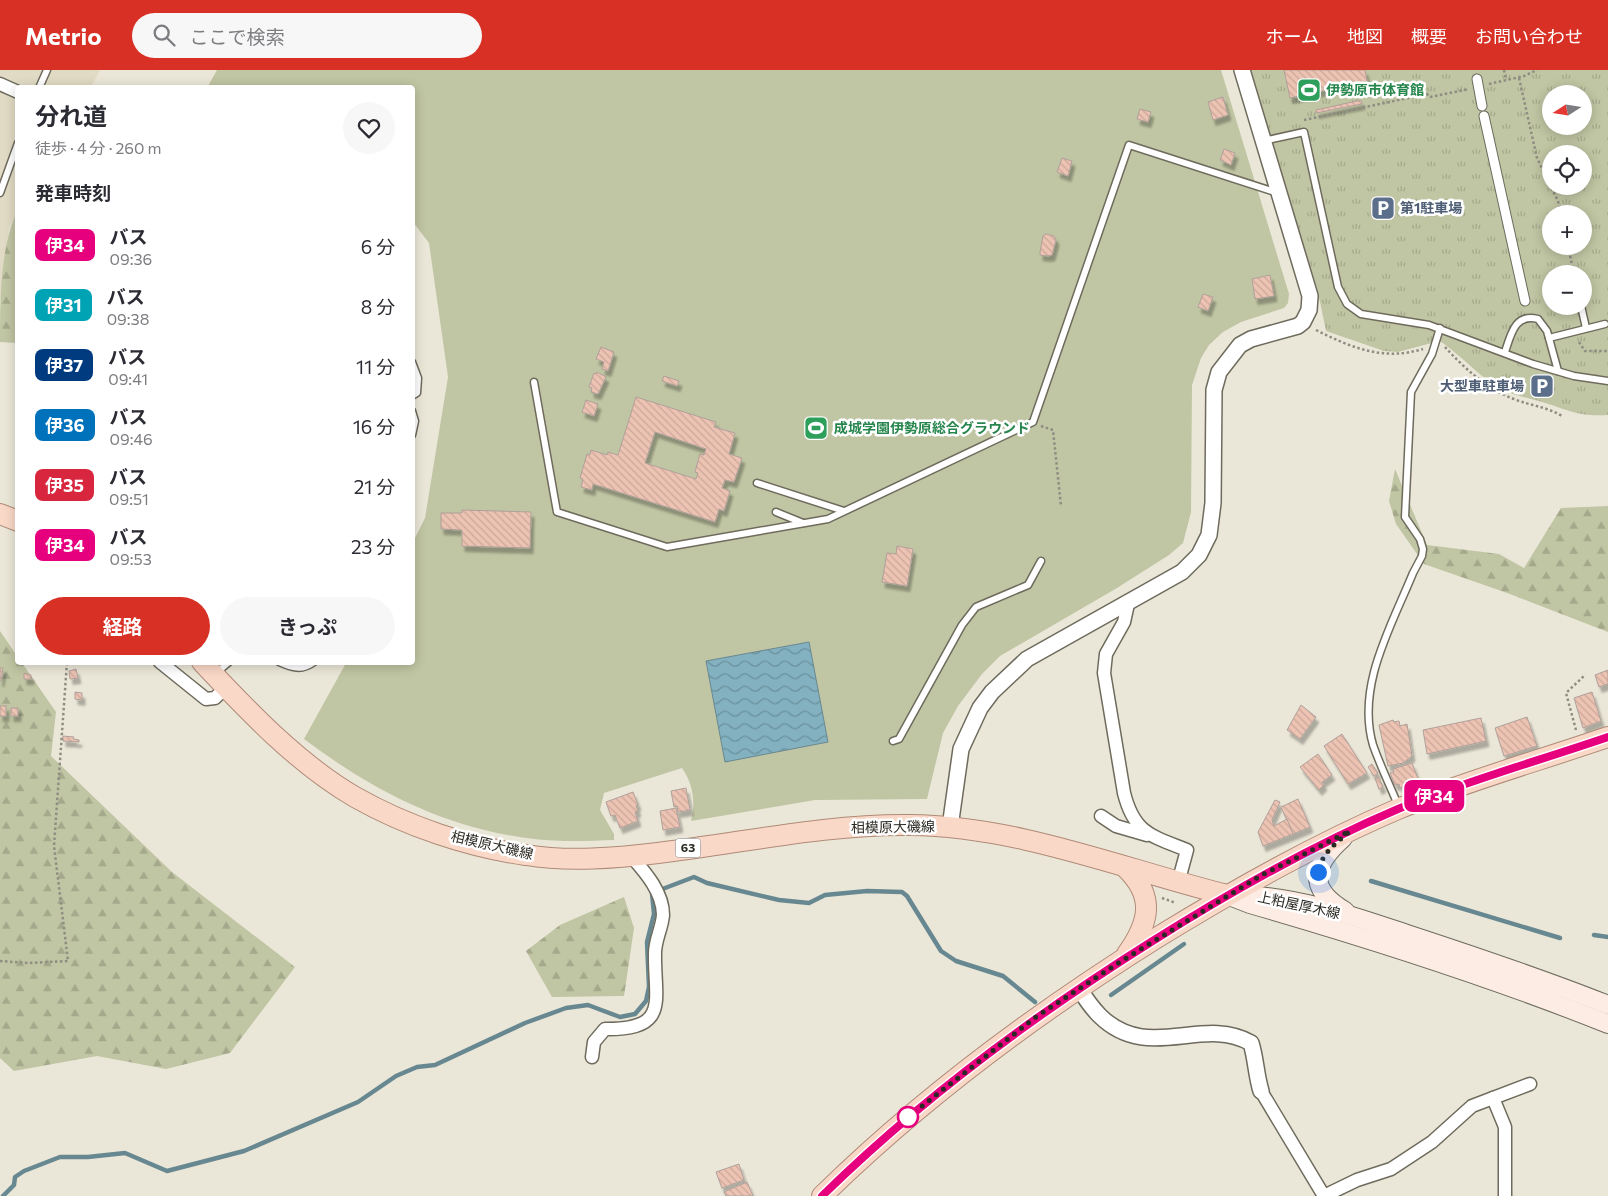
<!DOCTYPE html>
<html lang="ja">
<meta charset="utf-8">
<style>
:root{--surface:#fff;--page:#f7f7f7;--text:#2b2b33;--muted:#7c7c81;--accent:#d93025}
body{margin:0;font-family:Commissioner,"Noto Sans JP",sans-serif;background:var(--page);color:var(--text);height:100vh;display:flex;flex-direction:column;font-size:19px;white-space:nowrap}
*{box-sizing:border-box;margin:0}
p{font-size:16px;color:var(--muted)}
.icon{flex:none;width:28px;height:28px;fill:none;stroke:currentColor;stroke-width:2;stroke-linecap:round;stroke-linejoin:round}
.map{position:relative;flex:1;overflow:hidden}
.panel{position:absolute;left:15px;top:15px;width:400px;height:580px;display:flex;flex-direction:column;background:var(--surface);border-radius:5px;box-shadow:0 2px 12px #0003}
.panel>*{flex:none}
.badge{padding:0 10px;border-radius:8px;font-size:18px;line-height:32px}
.needle{width:32px;rotate:258deg}
.buttons{position:absolute;left:1542px;top:15px;display:grid;gap:10px}
.buttons a{display:grid;place-items:center;width:50px;height:50px;border-radius:50%;background:var(--surface);box-shadow:0 2px 12px #0003;font-size:25px}
.you{position:absolute;width:25px;height:25px;margin:-12px;border:4px solid #fff;border-radius:50%;background:#1a73e8;box-shadow:0 0 0 8px #1a73e833}
.map>.badge{position:absolute;translate:-50% -50%;box-shadow:0 0 0 2px #fff}
h2{padding:0 20px;font-size:19px;line-height:45px}
.round{display:grid;place-items:center;flex:none;width:52px;height:52px;border-radius:26px;background:var(--page)}
.summary{display:flex;align-items:center;justify-content:space-between;height:85px;padding:0 20px}
h1{font-size:24px;font-weight:700;line-height:38px}
.primary-button{display:flex;gap:10px;margin-top:auto;padding:10px 20px}
.primary-button a{flex:1;height:58px;border-radius:30px;background:var(--accent);color:#fff;font-size:20px;font-weight:700;line-height:58px;text-align:center}
.primary-button a+a{background:var(--page);color:var(--text)}
ul{padding:0;list-style:none}
li{display:flex;align-items:center;gap:15px;height:60px;padding:0 20px}
li div{flex:1}
li b{display:block;font-size:19px}
li em{font-style:normal}
li .badge{min-width:55px;font-weight:700;text-align:center}
header{display:flex;align-items:center;gap:30px;box-sizing:border-box;height:70px;padding:0 25px;background:var(--accent);color:#fff}
header strong{font-size:24px}
nav{display:flex;gap:28px;margin-inline-start:auto;font-size:18px}
.search{width:350px;height:45px;background:var(--page);display:flex;align-items:center;gap:12px;box-sizing:border-box;padding:0 18px;border-radius:28px;color:var(--muted);font-size:19px}
.map>svg:first-child{display:block}
.built{fill:#e1dbc5}
.forest{fill:url(#forest-firs)}
.park{fill:url(#park-tufts);fill-rule:evenodd}
.pitch{fill:#c0c5a3}
.water{fill:url(#water-waves);stroke:#688891}
.lines{fill:none;stroke-linecap:round;stroke-linejoin:round}
.stream{stroke:#688891;stroke-width:4.5}
.building{fill:url(#building-back-hatch);stroke:#b0a09a;fill-rule:evenodd;filter:url(#shadow)}
.service-casing{stroke:#6e6b5d;stroke-width:9}
.pedestrian-casing{stroke:#6e6b5d;stroke-width:11}
.minor-casing{stroke:#6e6b5d;stroke-width:15}
.tertiary-casing{stroke:#6e6b5d;stroke-width:18}
.secondary-casing{stroke:#6e6b5d;stroke-width:20}
.primary-casing{stroke:#af8a77;stroke-width:22}
.path{stroke:#8f8d82;stroke-width:2.5;stroke-dasharray:2.5 2.5;stroke-linecap:butt}
.service{stroke:#fff;stroke-width:6}
.pedestrian{stroke:#fff;stroke-width:9}
.minor{stroke:#fff;stroke-width:12}
.tertiary{stroke:#fff;stroke-width:15}
.secondary{stroke:#fdece4;stroke-width:18}
.primary{stroke:#fad8c8;stroke-width:20}
.line-casing{stroke:#fff;stroke-width:11}
.line{stroke:#e6007e;stroke-width:8}
.walk{stroke:#2a2923;stroke-width:5;stroke-dasharray:0 9}
.stop-dot{fill:#fff;stroke:#e6007e;stroke-width:2.5}
.labels{text-anchor:middle;stroke-width:5;stroke-linejoin:round;paint-order:stroke}
.shield{fill:#fff;stroke:#6a6965;stroke-width:1}
.shield-label{font-size:12px;font-weight:bold;fill:#2a2923}
.leisure-label{font-size:14px;font-weight:bold;fill:#27864d;stroke:#fff;text-anchor:start}
.service-label{font-size:14px;font-weight:bold;fill:#4e5e75;stroke:#fff;text-anchor:start}
.street-label{font-size:14px;fill:#2a2923;stroke:#fff}
</style>
<header>
<strong>Metrio</strong>
<div class="search"><svg class="icon" aria-label="search" viewBox="0 0 24 24"><circle cx="10" cy="10" r="6"/><path d="M15 15l6 6"/></svg>ここで検索</div>
<nav><a>ホーム</a><a>地図</a><a>概要</a><a>お問い合わせ</a></nav>
</header>
<div class="map">
<svg width="1608" height="1126" viewBox="0 0 1608 1126">
<defs>
<pattern id="forest-firs" width="22" height="20" patternUnits="userSpaceOnUse" patternTransform="scale(1.25)"><rect width="22" height="20" fill="#c0c5a3"/><path d="M5 1l3.5 6h-7zM16 11l3.5 6h-7z" fill="#a5a98c"/></pattern>
<pattern id="park-tufts" width="24" height="20" patternUnits="userSpaceOnUse" patternTransform="scale(1.25)"><rect width="24" height="20" fill="#c0c5a3"/><path d="M3 7l-1-3M5 7V3M7 7l1-3M15 17l-1-3M17 17v-4M19 17l1-3" fill="none" stroke="#a5a98c"/></pattern>
<pattern id="water-waves" width="16" height="10" patternUnits="userSpaceOnUse" patternTransform="scale(1.25)"><rect width="16" height="10" fill="#83b1c0"/><path d="M0 5q4-4 8 0t8 0" fill="none" stroke="#6b909c"/></pattern>
<pattern id="building-back-hatch" width="6" height="6" patternUnits="userSpaceOnUse" patternTransform="scale(1.25)"><rect width="6" height="6" fill="#edc3b3"/><path d="M-1 5l2 2M0 0l6 6M5-1l2 2" fill="none" stroke="#cba89a"/></pattern>
<filter id="shadow"><feDropShadow dx="3" dy="5.5" stdDeviation="1" flood-color="#0004"/></filter>
</defs>
<rect width="100%" height="100%" fill="#ebe7d8"/>
<path class="built" d="M0,0H100L91,17L18,18L17,141L9,158L0,232Z"/>
<g class="forest">
<path d="M17,141V273L0,272C0,231 0,178 17,141Z"/>
<path d="M1395,399L1427,475L1499,484L1524,498L1561,438L1608,436V562L1510,524L1424,494L1396,454L1389,431Z"/>
<path d="M0,561L17,586L18,592L22,593L56,642L51,686L172,802L295,897L230,983L166,999L97,986L14,1001L0,988Z"/>
<path d="M624,827L634,858L624,926L552,927L526,881L560,855Z"/>
</g>
<path class="park" d="M1251,0H1608V345C1579,347 1568,340 1542,332C1525,327 1507,324 1492,314C1481,306 1446,273 1439,271L1398,282L1384,281L1326,261L1320,232ZM1551,24H1584V56H1551ZM1551,84H1584V116H1551ZM1551,144H1584V176H1551ZM1551,204H1584V236H1551Z"/>
<path class="pitch" d="M217,0H1221L1289,224L1288,233L1284,238L1241,252L1223,262L1209,275L1201,288L1192,315L1191,442L1183,473L1169,485L1117,518L1000,586L982,604L958,636L943,663L927,729L815,730L691,751C696,732 693,714 682,698L604,723L600,740L614,764V770C588,771 561,772 534,769C447,759 373,721 304,669L346,593L412,592L413,472L425,448L448,307L429,173L413,152L412,18H207Z"/>
<path class="water" d="M809,572L828,672L725,692L706,591Z"/>
<g class="lines">
<g class="stream">
<path d="M1371,811L1560,868"/>
<path d="M1594,865L1608,867"/>
<path d="M1111,925L1184,874"/>
<path d="M3,1126L14,1115L15,1107L24,1101L60,1087H88L125,1083L167,1101L244,1081L358,1032L396,1006L417,997L435,995L525,953L566,938L588,935L620,947L635,944L646,931L649,917L647,872L654,844L652,823L694,807L707,813L779,830L809,833L825,825L867,821L902,822L907,826L941,881L956,891L1003,906L1035,932"/>
</g>
</g>
<g class="building">
<path d="M1284,0H1365L1367,11L1290,28Z"/>
<path d="M1223,27L1228,45L1213,50L1208,32Z"/>
<path d="M1361,30L1362,34L1316,43V40Z"/>
<path d="M1140,39L1151,42L1148,52L1137,49Z"/>
<path d="M1224,79L1235,83L1231,95L1220,90Z"/>
<path d="M1062,88L1072,91L1068,106L1057,102Z"/>
<path d="M1046,164L1054,166L1056,170L1052,185L1048,186L1040,185V182L1043,166Z"/>
<path d="M1270,205L1274,226L1255,229L1252,209Z"/>
<path d="M1203,224L1213,227L1208,241L1198,237Z"/>
<path d="M601,277L614,282L608,301L602,299L604,292L596,289Z"/>
<path d="M597,302L606,307L598,324L591,322L592,318L589,317L594,303L596,304Z"/>
<path d="M664,306L679,311L677,316L662,311Z"/>
<path d="M636,327L716,352L714,357L735,363L729,384L742,388L734,412L725,410L722,418L730,421L724,441L719,439L715,452L593,414L592,420L581,417L583,409L580,408L587,384L590,385L591,380L607,385L608,382L618,385ZM655,362L706,379L704,385L700,384L695,402L698,403L696,409L645,393Z"/>
<path d="M586,330L598,334L594,346L582,342Z"/>
<path d="M462,440L531,442L530,478L462,476V460L441,459V443H462Z"/>
<path d="M897,476L913,479L907,516L882,512L887,483L896,484Z"/>
<path d="M0,598H3L1,611H0Z"/>
<path d="M76,599L78,608L70,609L69,601Z"/>
<path d="M1608,600V614L1599,617L1595,605Z"/>
<path d="M24,603L31,605V609H24Z"/>
<path d="M75,622L82,623V630L75,629Z"/>
<path d="M1592,622L1601,651L1583,658L1574,628Z"/>
<path d="M1301,635L1316,647L1300,669L1287,660Z"/>
<rect x="0" y="636" width="6" height="10"/>
<rect x="11" y="638" width="7" height="8"/>
<path d="M1527,647L1537,676L1504,686L1495,658Z"/>
<path d="M1481,648L1486,671L1427,684L1423,660Z"/>
<path d="M1393,650L1394,652L1399,651L1400,656L1407,654L1412,686L1403,693L1388,696L1379,655Z"/>
<path d="M1342,664L1367,703L1348,714L1324,676Z"/>
<path d="M63,666L74,667L73,669L79,670V672L63,671Z"/>
<path d="M1318,684L1332,705L1322,712L1324,715L1319,720L1300,697Z"/>
<path d="M1412,693L1419,711L1400,718L1399,714L1395,715L1390,703L1394,702L1393,699Z"/>
<path d="M1372,694L1378,703L1374,706L1368,697Z"/>
<path d="M1375,708H1379L1383,717L1379,719Z"/>
<path d="M686,718L690,740L678,742L677,736L674,737L671,721Z"/>
<path d="M633,722L638,735L636,736L638,741L635,742L638,751L620,758L615,745L611,746L606,732Z"/>
<path d="M1298,729L1310,757L1293,764L1281,737Z"/>
<path d="M1275,730L1280,732L1272,750L1274,756L1287,749L1293,764L1263,776L1258,762Z"/>
<path d="M676,738L680,757L663,760L660,741Z"/>
<path d="M739,1094L744,1110L722,1118L716,1102Z"/>
<path d="M747,1112L753,1126H726L724,1122Z"/>
</g>
<g class="lines">
<g class="service-casing">
<g id="service">
<path d="M39,18L47,0"/>
<path d="M1263,71L1304,62L1338,217L1347,234L1361,244L1429,255L1533,294L1574,306L1608,311"/>
<path d="M0,123L18,73"/>
<path d="M1581,236L1586,258"/>
<path d="M1549,268L1605,254"/>
<path d="M1505,282C1511,264 1515,243 1538,249L1547,261L1558,301"/>
<path d="M412,292L418,308L417,323L412,326"/>
<path d="M534,312L557,442L667,477L828,449L1033,352L1129,75L1278,123"/>
<path d="M412,341L415,351L412,365"/>
<path d="M757,413L844,441"/>
<path d="M776,442L803,453"/>
<path d="M279,592C292,598 302,601 314,592"/>
<path d="M216,603L229,592"/>
<path d="M893,671L899,669L962,555L976,537L1028,515L1041,491"/>
<path d="M1398,735C1390,716 1380,695 1373,675C1356,616 1391,557 1413,503L1422,486L1423,479L1420,469L1405,447L1411,322L1432,284L1440,258"/>
</g>
</g>
<g class="pedestrian-casing">
<g id="pedestrian">
<path d="M1477,9L1482,36"/>
<path d="M1484,46L1525,231"/>
</g>
</g>
<g class="minor-casing">
<g id="minor">
<path d="M0,14L18,22"/>
<path d="M1128,534L1124,552L1106,584L1104,603L1124,723C1134,763 1151,766 1187,780L1178,813"/>
<path d="M160,592L206,629L215,628L225,618"/>
<path d="M1101,746L1116,756L1147,765"/>
<path d="M592,987L594,972L605,959C671,960 654,930 655,883C655,870 662,858 663,845C663,822 645,802 631,786"/>
<path d="M1261,1021L1324,1126"/>
<path d="M1493,1028L1505,1057V1126"/>
<path d="M1324,1126L1357,1110L1391,1099L1432,1072L1472,1036L1530,1014"/>
</g>
</g>
<g class="tertiary-casing">
<g id="tertiary">
<path d="M950,757L961,679L980,638L992,622L1027,589L1182,502L1199,485L1209,465L1213,433L1214,320L1219,302L1240,275L1251,269L1298,256L1303,252L1309,240L1310,226L1242,0"/>
<path d="M1079,918C1085,928 1092,938 1100,946C1148,993 1202,945 1251,973C1256,989 1256,1005 1261,1021"/>
</g>
</g>
<g class="secondary-casing">
<g id="secondary">
<path d="M1343,768C1313,795 1306,818 1345,841"/>
<path d="M1227,825L1250,834C1371,869 1491,907 1608,954"/>
<path d="M1240,825C1298,826 1356,847 1410,865C1477,887 1543,909 1608,935"/>
</g>
</g>
<g class="primary-casing">
<g id="primary">
<path d="M0,444L18,451"/>
<path d="M202,592C247,640 298,694 355,727C406,756 468,777 526,785C569,792 616,788 658,783C743,773 825,754 910,755C1018,756 1123,799 1227,825"/>
<path d="M1126,798C1156,827 1149,853 1127,884"/>
<path d="M822,1126C923,1027 1038,942 1158,867C1236,819 1314,775 1398,739C1466,711 1538,691 1608,667"/>
</g>
</g>
<g class="path">
<path d="M1504,0L1506,10"/>
<path d="M1519,8L1537,88L1558,131L1561,144"/>
<path d="M1489,14L1524,6L1537,0"/>
<path d="M1304,50L1427,24L1430,27L1469,19"/>
<path d="M1568,176L1574,204"/>
<path d="M1316,260C1352,278 1383,291 1423,279"/>
<path d="M1579,272L1585,281H1608"/>
<path d="M1445,277C1464,298 1487,319 1514,329C1531,336 1545,336 1562,346"/>
<path d="M1041,356L1053,360L1061,436"/>
<path d="M1576,660L1566,623L1585,605"/>
<path d="M1162,828L1176,833"/>
<path d="M0,891L28,893L68,891L54,776L67,592"/>
</g>
<use href="#service" class="service"/>
<use href="#pedestrian" class="pedestrian"/>
<use href="#minor" class="minor"/>
<use href="#tertiary" class="tertiary"/>
<use href="#secondary" class="secondary"/>
<use href="#primary" class="primary"/>
</g>
<g class="lines">
<g class="line-casing">
<path id="line" d="M822,1126C921,1029 1033,946 1151,872C1230,822 1311,776 1398,739C1466,711 1538,691 1608,667"/>
</g>
<use href="#line" class="line"/>
<path class="walk" d="M908,1047L1036,947L1123,890L1262,805L1350,761C1336,773 1322,783 1318,802"/>
</g>
<defs>
<g id="stadium-square" transform="scale(1.25)"><rect x="-9" y="-9" width="18" height="18" rx="4" fill="#2e9e5b" stroke="#fff"/><path d="M0-5a6.5 5 0 1 0 0 10a6.5 5 0 1 0 0-10ZM-3.5-1.8h7v3.6h-7Z" fill="#fff"/></g>
<g id="parking-square" transform="scale(1.25)"><rect x="-9" y="-9" width="18" height="18" rx="4" fill="#5c6f8a" stroke="#fff"/><path d="M-3.5-5.5H1a3.5 3.5 0 0 1 0 7H-1V5.5H-3.5ZM-1-3.4V-.6H.8a1.4 1.4 0 0 0 0-2.8Z" fill="#fff"/></g>
</defs>
<g fill-rule="evenodd">
<use href="#stadium-square" x="1309" y="20"/>
<use href="#parking-square" x="1383" y="138"/>
<use href="#parking-square" x="1542" y="316"/>
<use href="#stadium-square" x="816" y="358"/>
</g>
<circle class="stop-dot" cx="908" cy="1047" r="10"/>
<g class="labels">
<rect class="shield" x="675.5" y="768.5" width="25" height="19" rx="4"/>
<g class="shield-label">
<text x="688" y="782">63</text>
</g>
<g class="leisure-label">
<text x="1326" y="25">伊勢原市体育館</text>
<text x="834" y="363">成城学園伊勢原総合グラウンド</text>
</g>
<g class="service-label">
<text x="1400" y="143">第1駐車場</text>
<text x="1524" y="321" text-anchor="end">大型車駐車場</text>
</g>
<g class="street-label">
<text transform="translate(893 757) rotate(-1)" y="5">相模原大磯線</text>
<text transform="translate(492 775) rotate(13)" y="5">相模原大磯線</text>
<text transform="translate(1299 835) rotate(12)" y="5">上粕屋厚木線</text>
</g>
</g>
</svg>
<div class="buttons">
<a><svg class="needle" viewBox="-14 -14 28 28"><path d="M0-13l5 13h-10z" fill="#e53935"/><path d="M0 13l5-13h-10z" fill="#7c7c81"/></svg></a>
<a><svg class="icon" aria-label="locate" viewBox="0 0 24 24"><circle cx="12" cy="12" r="6"/><path d="M12 2v4M12 18v4M2 12h4M18 12h4"/></svg></a>
<a>+</a>
<a>−</a>
</div>
<div class="you" style="left:1318px;top:802px"></div>
<b class="badge" style="left:1434px;top:726px;background:#e6007e;color:#fff">伊34</b>
<section class="panel">
<div class="summary"><div><h1>分れ道</h1><p>徒歩 · 4 分 · 260 m</p></div><a class="round"><svg class="icon" aria-label="heart" viewBox="0 0 24 24"><path d="M12 20l-8-8c-3-5 5-10 8-4 3-6 11-1 8 4z"/></svg></a></div>
<h2>発車時刻</h2>
<ul>
<li><span class="badge" style="background:#e6007e;color:#fff">伊34</span><div><b>バス</b><p>09:36</p></div><em>6 分</em></li>
<li><span class="badge" style="background:#00a3b4;color:#fff">伊31</span><div><b>バス</b><p>09:38</p></div><em>8 分</em></li>
<li><span class="badge" style="background:#003b80;color:#fff">伊37</span><div><b>バス</b><p>09:41</p></div><em>11 分</em></li>
<li><span class="badge" style="background:#0072bc;color:#fff">伊36</span><div><b>バス</b><p>09:46</p></div><em>16 分</em></li>
<li><span class="badge" style="background:#d7263d;color:#fff">伊35</span><div><b>バス</b><p>09:51</p></div><em>21 分</em></li>
<li><span class="badge" style="background:#e6007e;color:#fff">伊34</span><div><b>バス</b><p>09:53</p></div><em>23 分</em></li>
</ul>
<div class="primary-button"><a>経路</a><a>きっぷ</a></div>
</section>
</div>
